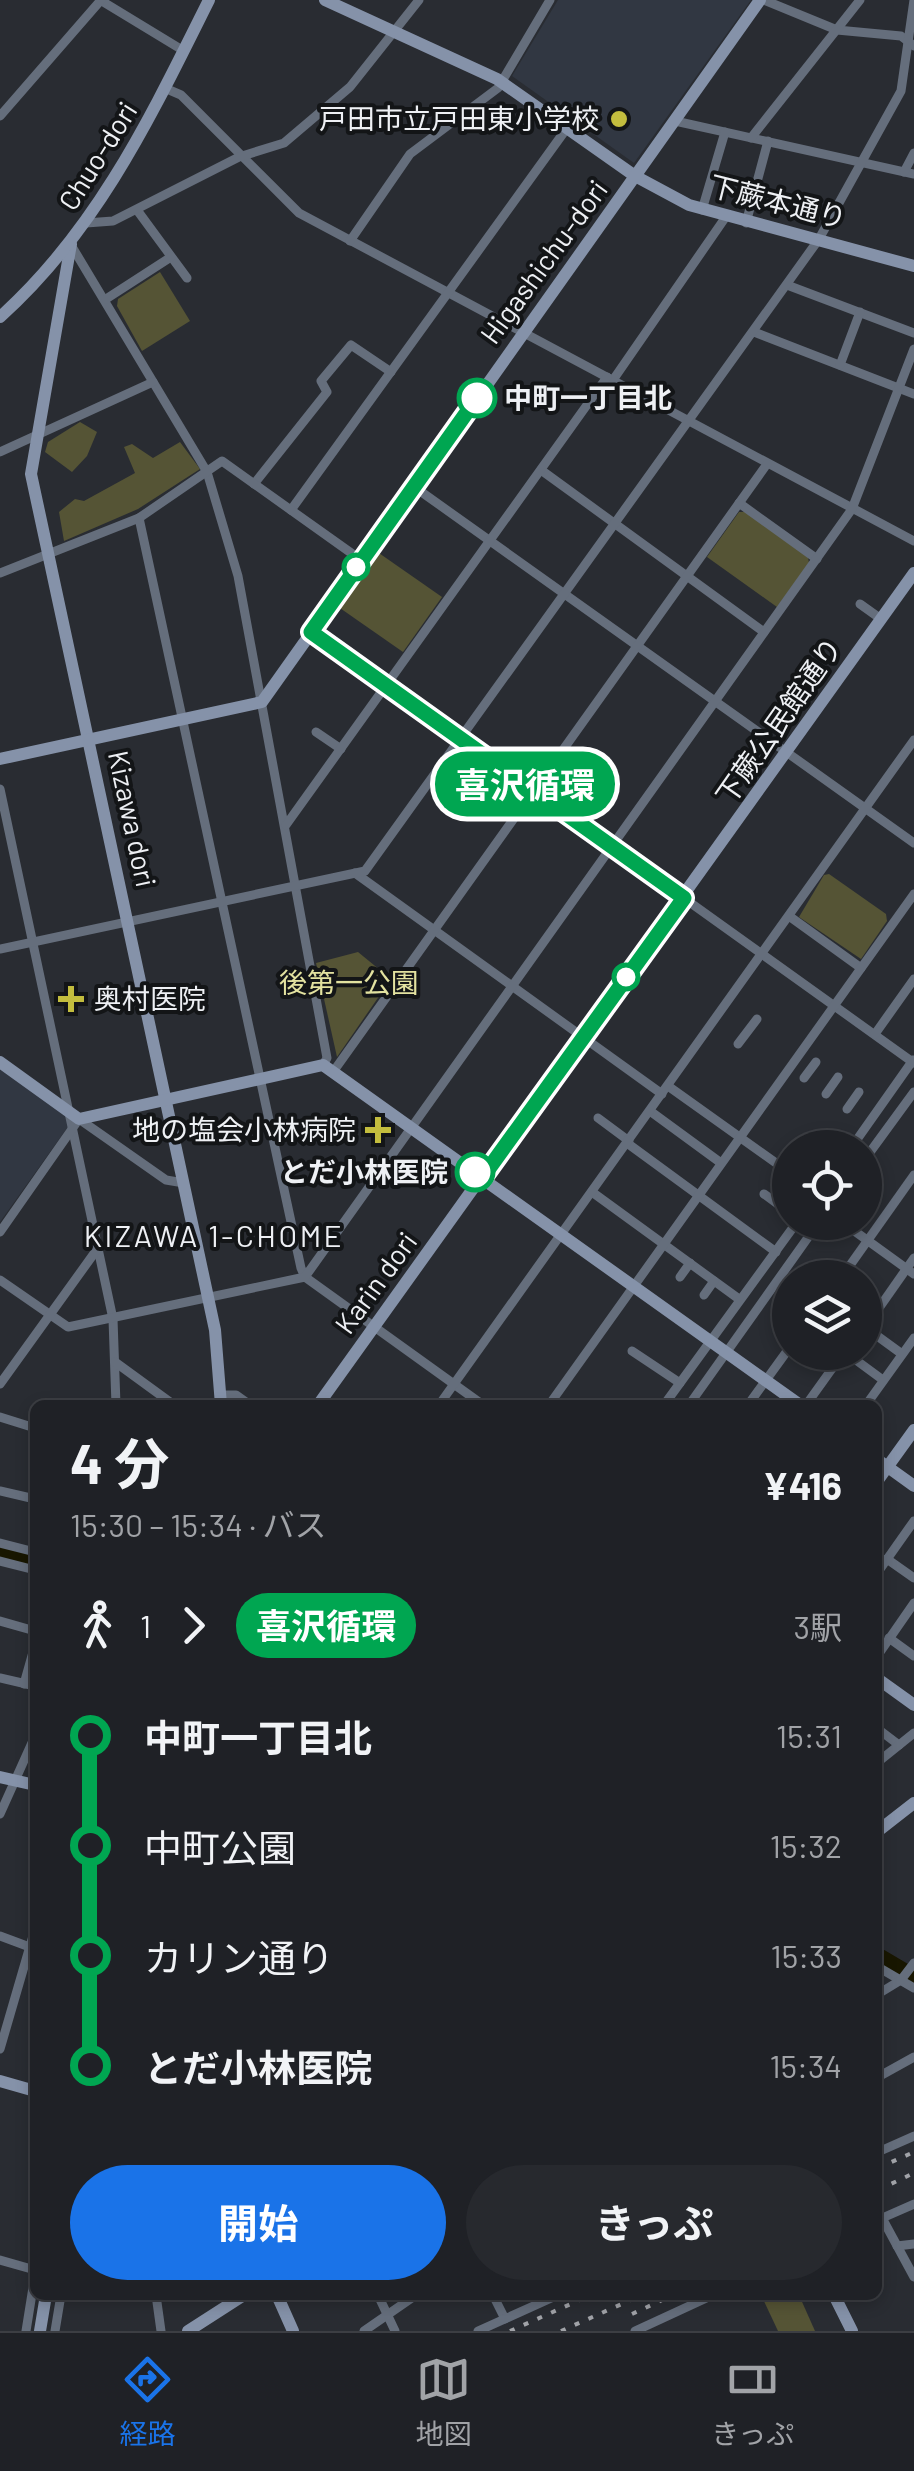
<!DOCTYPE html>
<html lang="ja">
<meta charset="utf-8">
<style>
:root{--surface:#1f2126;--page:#27292e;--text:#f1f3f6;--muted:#a1a3a7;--line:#3c3e43;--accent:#1a73e8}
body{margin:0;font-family:Barlow,"Noto Sans JP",sans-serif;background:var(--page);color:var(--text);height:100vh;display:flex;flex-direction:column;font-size:38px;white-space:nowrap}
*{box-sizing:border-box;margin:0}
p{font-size:32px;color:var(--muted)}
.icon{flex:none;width:55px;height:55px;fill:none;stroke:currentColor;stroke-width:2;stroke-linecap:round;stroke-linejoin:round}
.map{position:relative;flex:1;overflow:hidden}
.side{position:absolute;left:30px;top:1400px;width:852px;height:900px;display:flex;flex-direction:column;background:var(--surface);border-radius:15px;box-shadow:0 5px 15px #0003,0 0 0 2px var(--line)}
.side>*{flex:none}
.badge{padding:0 20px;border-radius:32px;font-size:35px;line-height:65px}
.controls{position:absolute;left:772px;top:1130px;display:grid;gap:20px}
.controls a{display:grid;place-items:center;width:110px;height:110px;border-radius:50%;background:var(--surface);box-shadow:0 5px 15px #0003,0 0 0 2px var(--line);font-size:50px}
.map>.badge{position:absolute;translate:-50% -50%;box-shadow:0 0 0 5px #fff}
.legs{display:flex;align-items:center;gap:15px;height:110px;padding:0 40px;font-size:32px}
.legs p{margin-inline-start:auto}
.head{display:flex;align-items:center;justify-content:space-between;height:170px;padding:0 40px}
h1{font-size:55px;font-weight:700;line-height:75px}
.primary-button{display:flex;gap:20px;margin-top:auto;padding:20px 40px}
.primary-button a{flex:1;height:115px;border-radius:60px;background:var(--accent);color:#fff;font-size:40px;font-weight:700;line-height:115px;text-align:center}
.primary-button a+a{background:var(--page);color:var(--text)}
ul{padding:0 40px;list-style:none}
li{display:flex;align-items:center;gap:35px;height:110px;font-size:38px}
li i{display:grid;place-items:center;width:15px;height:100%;margin:0 12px;background:currentColor}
li i::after{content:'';width:25px;height:25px;margin:-12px;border:8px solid;border-radius:50%;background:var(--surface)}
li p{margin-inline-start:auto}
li:first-child i{background:linear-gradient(#0000 50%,currentColor 0)}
li:last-child i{background:linear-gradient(currentColor 50%,#0000 0)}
.menu{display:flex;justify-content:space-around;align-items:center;height:140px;border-top:2px solid var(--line);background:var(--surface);font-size:28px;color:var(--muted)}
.menu a{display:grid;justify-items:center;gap:5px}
.menu .active{color:var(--accent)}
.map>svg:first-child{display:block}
.built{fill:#313742}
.green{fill:#555435}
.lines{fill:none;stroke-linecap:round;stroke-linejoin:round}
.river{stroke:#181600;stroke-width:20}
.street{stroke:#656e7c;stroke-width:9}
.secondary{stroke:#8592a9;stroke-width:12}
.rail{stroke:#a1a3a8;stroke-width:4;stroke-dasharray:5 10;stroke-linecap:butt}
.line-1-casing{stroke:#fff;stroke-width:22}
.line-1{stroke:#00a651;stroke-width:15}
.poi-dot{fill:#c3bd3e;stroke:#131517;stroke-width:4}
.stop-1-dot{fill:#fff;stroke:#00a651;stroke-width:5}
.labels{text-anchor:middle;stroke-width:8;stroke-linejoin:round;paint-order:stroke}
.poi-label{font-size:28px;fill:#eef0f4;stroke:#131517;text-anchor:end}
.street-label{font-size:28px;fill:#eef0f4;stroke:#131517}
.stop-label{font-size:28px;font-weight:bold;fill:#eef0f4;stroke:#131517;text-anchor:start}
.park-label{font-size:28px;fill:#e3e2a0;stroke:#131517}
.neighbourhood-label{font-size:30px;letter-spacing:2.5px;fill:#eef0f4;stroke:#131517}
</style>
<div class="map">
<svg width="914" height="2331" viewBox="0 0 914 2331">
<rect width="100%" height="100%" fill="#292c32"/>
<g class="built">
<path d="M558,0H751L634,163L512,76Z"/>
<path d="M0,1069L68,1116L70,1124L0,1222Z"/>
</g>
<g class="green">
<path d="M160,272L190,321L142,351L117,306L118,299Z"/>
<path d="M80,422L97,432L87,456L72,472L45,452L48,442Z"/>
<path d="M180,442L200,469L138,509L64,541L59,512L75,499L84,501L135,473L124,447L132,444L153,458Z"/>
<path d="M739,512H746L808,557L809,563L777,607L707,557Z"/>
<path d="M376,551L442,597L403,652L337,606Z"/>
<path d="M829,874L886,914L887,921L861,959L799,917L824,875Z"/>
<path d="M358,952L391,979L337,1057L316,963Z"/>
<path d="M761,2295H799L815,2331H778Z"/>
</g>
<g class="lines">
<g class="river">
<path d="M0,1551L35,1559"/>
<path d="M878,1958L914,1979"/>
</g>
<g class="street">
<path d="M100,0L184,51"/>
<path d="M764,0L837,30L901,36L914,46"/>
<path d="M167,89L181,95L299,213L914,541"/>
<path d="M0,116L101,0"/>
<path d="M675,121L914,174"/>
<path d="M751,138L860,0"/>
<path d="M904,172L914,153"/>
<path d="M137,210L187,278"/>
<path d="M702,210L725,132"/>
<path d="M86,223L113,221L239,157L284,143L350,87L419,0"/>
<path d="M746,223L768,141"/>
<path d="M350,241L410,154L498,88L550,0"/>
<path d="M71,245L207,472L238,576L327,1058L323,1065"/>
<path d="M787,285L914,333"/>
<path d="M106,299L171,257"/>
<path d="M754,332L914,394"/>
<path d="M840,365L860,312"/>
<path d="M613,380L725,218"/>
<path d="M0,452L153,382"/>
<path d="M541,470L764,632"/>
<path d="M254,484L327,392L321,381L351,345L391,372"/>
<path d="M413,486L914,843"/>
<path d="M739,503L817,559"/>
<path d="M291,510L567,128"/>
<path d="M139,518L301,1268L305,1277L483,1405"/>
<path d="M0,573L139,518L222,461L361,560"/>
<path d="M860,604L881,619"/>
<path d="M311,631L914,1063"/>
<path d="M316,732L341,749"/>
<path d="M0,789L113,1319L116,1405"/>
<path d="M286,825L607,377"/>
<path d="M355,873L662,1094"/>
<path d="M789,916L861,968"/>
<path d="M0,949L365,871L819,239L901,91L914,0"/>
<path d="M875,1034L914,979"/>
<path d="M738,1044L757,1019"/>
<path d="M333,1072L767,464"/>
<path d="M804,1078L816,1062"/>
<path d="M668,1086L790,1173"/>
<path d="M826,1094L838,1077"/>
<path d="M847,1109L859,1092"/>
<path d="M650,1111L721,1163"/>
<path d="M598,1118L629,1141"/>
<path d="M627,1143L776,1252"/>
<path d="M851,1148L913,1060"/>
<path d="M865,1159L914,1092"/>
<path d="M592,1192L739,1299"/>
<path d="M764,1194L790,1213"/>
<path d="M842,1222L914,1274"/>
<path d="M0,1232L79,1119L166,1180L184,1183"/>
<path d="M680,1277L690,1263"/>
<path d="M841,1278L914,1175"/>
<path d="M0,1280L68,1327L305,1277L852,509L914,349"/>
<path d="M704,1295L714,1281"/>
<path d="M865,1327L902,1354"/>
<path d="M865,1328L914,1258"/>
<path d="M632,1351L680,1383"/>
<path d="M845,1352L883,1380"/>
<path d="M115,1362L174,1405"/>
<path d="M0,1384L98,1248"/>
<path d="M222,1395H236L250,1405"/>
<path d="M439,1405L914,740"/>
<path d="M549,1405L914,894"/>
<path d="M664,1405L797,1222"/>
<path d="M689,1405L819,1222"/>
<path d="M748,1405L790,1347"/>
<path d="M806,1405L844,1352"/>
<path d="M866,1405L914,1338"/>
<path d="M0,1417L35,1428"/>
<path d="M0,1491L35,1499"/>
<path d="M0,1543L35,1552"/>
<path d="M887,1559L914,1578"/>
<path d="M0,1561L35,1570"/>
<path d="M878,1572L914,1521"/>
<path d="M0,1621L35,1631"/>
<path d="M889,1638L914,1656"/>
<path d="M878,1655L914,1603"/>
<path d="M0,1678L35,1686"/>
<path d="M24,1684L35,1645"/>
<path d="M878,1729L899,1745"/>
<path d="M878,1762L914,1733"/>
<path d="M0,1814L35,1736"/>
<path d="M0,1936L35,1949"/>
<path d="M878,1967L914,1988"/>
<path d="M878,1994L901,1980L914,1963"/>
<path d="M0,2049L35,1929"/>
<path d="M878,2077L914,2057"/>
<path d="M878,2152L914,2136"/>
<path d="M882,2218L914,2277"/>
<path d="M880,2219L914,2204"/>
<path d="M897,2246L914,2244"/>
<path d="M0,2260L35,2270"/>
<path d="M156,2295L161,2331"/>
<path d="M378,2295L395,2331"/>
<path d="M493,2295L505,2319"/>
<path d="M26,2331L35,2275"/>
<path d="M55,2331L61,2295"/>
<path d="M364,2331L416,2295"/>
<path d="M478,2331L558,2295"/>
<path d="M635,2331L713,2295"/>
</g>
<g class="secondary">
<path d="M325,0L497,79L635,176L689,205L914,266"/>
<path d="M71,244L31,474L215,1330L221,1405"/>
<path d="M0,317C98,229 151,116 209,0"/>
<path d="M0,759L262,702L760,0"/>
<path d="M0,1062L79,1119L323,1065L800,1405"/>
<path d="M318,1405L914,573"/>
<path d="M878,1460L914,1486"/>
<path d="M878,1480L914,1430"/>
<path d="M878,1679L914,1705"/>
<path d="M0,1777L35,1785"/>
<path d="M878,1831L914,1803"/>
<path d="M0,2081L35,2091"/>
<path d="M277,2295L293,2331"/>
<path d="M834,2295L852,2331"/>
<path d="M40,2331L46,2295"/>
<path d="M188,2331L244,2295"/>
</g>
<g class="rail">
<path d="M878,2168L914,2152"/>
<path d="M878,2190L914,2173"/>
<path d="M632,2314L673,2295"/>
<path d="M510,2331L591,2295"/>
<path d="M561,2331L642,2295"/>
</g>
</g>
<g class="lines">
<g class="line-1-casing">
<path id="line-1" d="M475,1172L482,1178L684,898L311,632L477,398"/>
</g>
<use href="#line-1" class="line-1"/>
</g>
<g class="poi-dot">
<circle cx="619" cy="119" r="10"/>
<path d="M66 984h10v10h10v10h-10v10h-10v-10h-10v-10h10z"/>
<path d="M373 1115h10v10h10v10h-10v10h-10v-10h-10v-10h10z"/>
</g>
<g class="stop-1-dot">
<circle cx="477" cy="398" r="18"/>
<circle cx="356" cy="567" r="12"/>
<circle cx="626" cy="977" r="12"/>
<circle cx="475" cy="1172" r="18"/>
</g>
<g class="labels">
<g class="poi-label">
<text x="599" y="129">戸田市立戸田東小学校</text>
<text x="94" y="1009" text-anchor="start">奥村医院</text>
<text x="356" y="1140">地の塩会小林病院</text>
</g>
<g class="street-label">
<text transform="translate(98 156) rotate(-58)" y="10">Chuo-dori</text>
<text transform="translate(778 202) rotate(14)" y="10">下蕨本通り</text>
<text transform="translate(544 262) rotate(-54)" y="10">Higashichu-dori</text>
<text transform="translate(779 721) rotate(-55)" y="10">下蕨公民館通り</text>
<text transform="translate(132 819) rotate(78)" y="10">Kizawa dori</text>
<text transform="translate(376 1283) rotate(-54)" y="10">Karin dori</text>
</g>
<g class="stop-label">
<text x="504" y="408">中町一丁目北</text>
<text x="448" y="1182" text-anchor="end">とだ小林医院</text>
</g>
<g class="park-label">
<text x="349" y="993">後第一公園</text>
</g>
<g class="neighbourhood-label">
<text x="214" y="1247">KIZAWA 1-CHOME</text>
</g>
</g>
</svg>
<div class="controls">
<a><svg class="icon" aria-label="locate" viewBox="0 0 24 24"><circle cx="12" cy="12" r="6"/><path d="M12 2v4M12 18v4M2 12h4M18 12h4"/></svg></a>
<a><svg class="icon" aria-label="layers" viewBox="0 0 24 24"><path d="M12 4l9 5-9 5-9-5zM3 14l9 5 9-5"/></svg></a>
</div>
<b class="badge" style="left:525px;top:784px;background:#00a651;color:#fff">喜沢循環</b>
<section class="side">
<div class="head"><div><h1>4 分</h1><p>15:30 – 15:34 · バス</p></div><b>¥416</b></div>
<div class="legs"><svg class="icon" aria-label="walk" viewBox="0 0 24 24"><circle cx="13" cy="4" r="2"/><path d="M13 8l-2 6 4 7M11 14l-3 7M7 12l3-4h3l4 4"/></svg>1<svg class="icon" aria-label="forward" viewBox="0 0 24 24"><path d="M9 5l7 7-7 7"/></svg><b class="badge" style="background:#00a651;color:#fff">喜沢循環</b><p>3駅</p></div>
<ul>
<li><i style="color:#00a651"></i><b>中町一丁目北</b><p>15:31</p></li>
<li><i style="color:#00a651"></i><span>中町公園</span><p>15:32</p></li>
<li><i style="color:#00a651"></i><span>カリン通り</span><p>15:33</p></li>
<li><i style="color:#00a651"></i><b>とだ小林医院</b><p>15:34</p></li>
</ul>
<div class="primary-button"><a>開始</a><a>きっぷ</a></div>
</section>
</div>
<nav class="menu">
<a class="active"><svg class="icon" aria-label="directions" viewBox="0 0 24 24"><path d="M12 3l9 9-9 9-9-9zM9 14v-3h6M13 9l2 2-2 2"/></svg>経路</a>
<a><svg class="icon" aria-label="map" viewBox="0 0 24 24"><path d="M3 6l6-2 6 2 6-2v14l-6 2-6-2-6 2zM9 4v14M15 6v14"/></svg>地図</a>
<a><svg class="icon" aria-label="tickets" viewBox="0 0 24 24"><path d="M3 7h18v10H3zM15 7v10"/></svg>きっぷ</a>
</nav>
